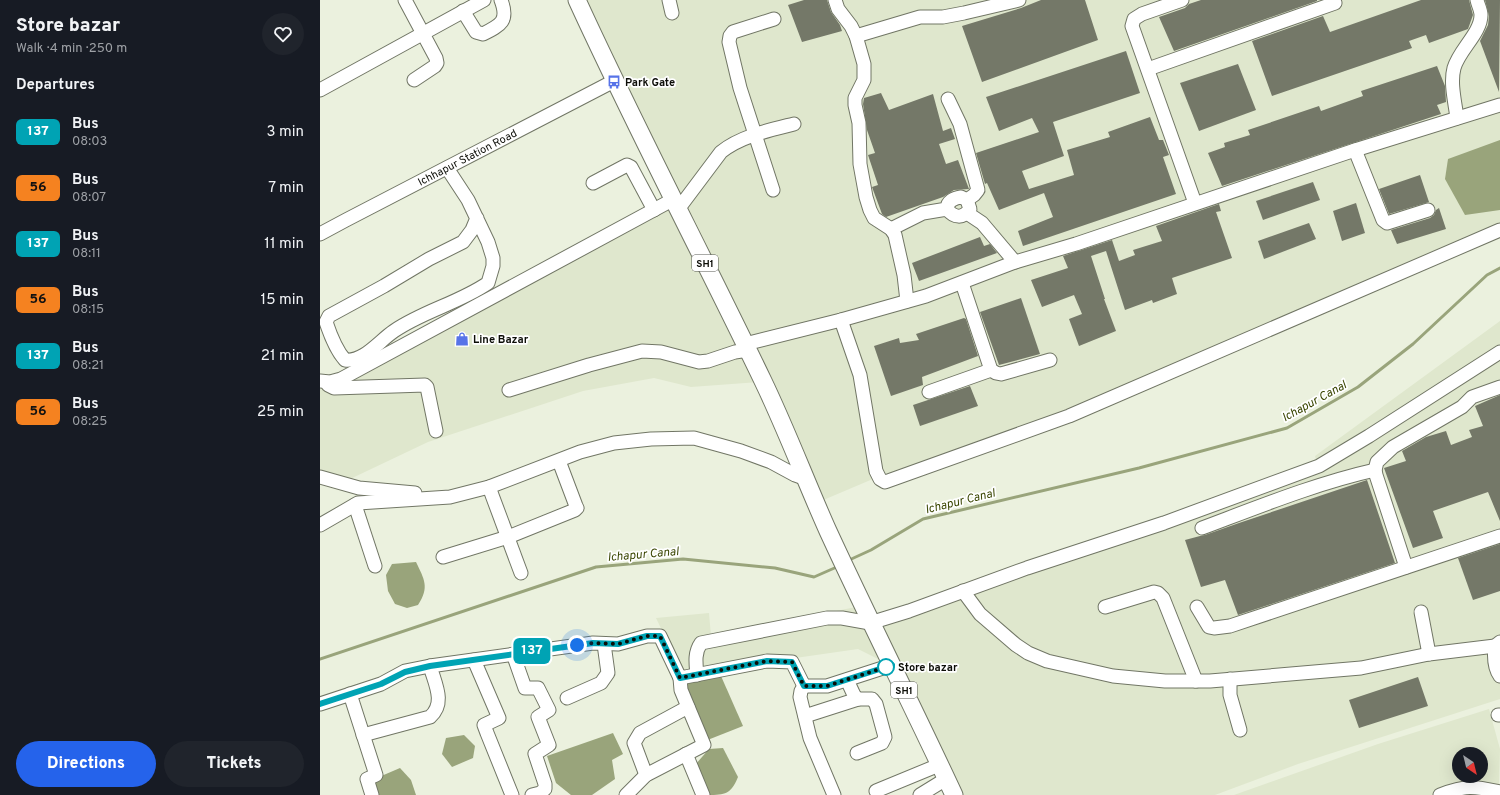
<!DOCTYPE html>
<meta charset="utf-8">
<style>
:root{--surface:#171b24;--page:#20242c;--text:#f1f3f6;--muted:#9ea1a6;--accent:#2563eb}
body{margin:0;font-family:Overpass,sans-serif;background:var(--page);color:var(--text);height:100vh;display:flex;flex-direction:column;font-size:15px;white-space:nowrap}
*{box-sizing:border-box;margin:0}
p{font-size:13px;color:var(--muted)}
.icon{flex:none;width:22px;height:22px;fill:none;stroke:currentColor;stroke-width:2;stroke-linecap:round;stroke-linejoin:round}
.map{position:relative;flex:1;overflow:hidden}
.details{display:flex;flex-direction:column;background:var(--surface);width:320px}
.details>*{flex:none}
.badge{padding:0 8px;border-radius:6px;font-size:14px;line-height:26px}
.needle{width:26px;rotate:145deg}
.fabs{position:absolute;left:1132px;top:747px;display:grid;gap:8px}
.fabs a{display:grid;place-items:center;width:36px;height:36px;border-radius:50%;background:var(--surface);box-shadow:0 4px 16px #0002;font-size:20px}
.you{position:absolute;width:20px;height:20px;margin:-10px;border:3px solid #fff;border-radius:50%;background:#1a73e8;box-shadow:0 0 0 6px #1a73e833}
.map>.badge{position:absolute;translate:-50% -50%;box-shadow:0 0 0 2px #fff}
h2{padding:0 16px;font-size:15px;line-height:36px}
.round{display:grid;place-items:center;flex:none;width:42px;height:42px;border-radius:21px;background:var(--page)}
.summary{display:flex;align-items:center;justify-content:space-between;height:68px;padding:0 16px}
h1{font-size:19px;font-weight:800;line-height:30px}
.button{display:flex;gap:8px;margin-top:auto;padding:8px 16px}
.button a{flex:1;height:46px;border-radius:24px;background:var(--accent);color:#fff;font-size:16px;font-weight:800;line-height:46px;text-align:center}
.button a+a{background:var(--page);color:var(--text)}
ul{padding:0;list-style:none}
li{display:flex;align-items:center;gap:12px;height:56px;padding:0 16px}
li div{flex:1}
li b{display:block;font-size:15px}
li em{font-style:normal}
li .badge{min-width:44px;font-weight:700;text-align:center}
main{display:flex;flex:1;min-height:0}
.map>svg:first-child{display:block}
.built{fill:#dfe7cd;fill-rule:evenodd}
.water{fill:#99a47b}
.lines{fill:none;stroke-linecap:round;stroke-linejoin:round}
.stream{stroke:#99a47b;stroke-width:3}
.building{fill:#747868}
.minor-casing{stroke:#717665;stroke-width:15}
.major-casing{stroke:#717665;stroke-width:19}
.minor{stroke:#fff;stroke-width:13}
.major{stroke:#fff;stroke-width:17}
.line-casing{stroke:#fff;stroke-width:9}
.line{stroke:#00a3b4;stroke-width:6}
.walk{stroke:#0c0d07;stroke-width:4;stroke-dasharray:0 7.2}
.stop-dot{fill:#fff;stroke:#00a3b4;stroke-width:2}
.labels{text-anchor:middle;stroke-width:3.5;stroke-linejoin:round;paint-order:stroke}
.shield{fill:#fff;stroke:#555651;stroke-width:1}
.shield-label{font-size:10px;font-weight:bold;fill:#0c0d07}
.poi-label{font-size:11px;font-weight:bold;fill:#0c0d07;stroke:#fff;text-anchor:start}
.street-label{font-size:11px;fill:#0c0d07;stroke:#fff}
.stop-label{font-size:11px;font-weight:bold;fill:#0c0d07;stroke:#fff;text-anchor:start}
.water-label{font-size:12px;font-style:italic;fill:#394500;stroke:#fff}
</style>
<main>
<section class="details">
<div class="summary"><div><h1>Store bazar</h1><p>Walk · 4 min · 250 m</p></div><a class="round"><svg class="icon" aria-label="heart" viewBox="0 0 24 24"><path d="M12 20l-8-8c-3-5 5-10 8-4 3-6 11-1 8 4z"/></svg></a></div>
<h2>Departures</h2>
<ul>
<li><span class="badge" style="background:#00a3b4;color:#fff">137</span><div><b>Bus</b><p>08:03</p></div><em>3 min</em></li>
<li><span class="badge" style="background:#f58220;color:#111">56</span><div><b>Bus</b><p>08:07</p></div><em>7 min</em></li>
<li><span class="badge" style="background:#00a3b4;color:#fff">137</span><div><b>Bus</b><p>08:11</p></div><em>11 min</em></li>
<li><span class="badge" style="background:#f58220;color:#111">56</span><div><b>Bus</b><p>08:15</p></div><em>15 min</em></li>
<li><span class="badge" style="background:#00a3b4;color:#fff">137</span><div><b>Bus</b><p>08:21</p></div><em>21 min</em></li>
<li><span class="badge" style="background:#f58220;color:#111">56</span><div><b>Bus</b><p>08:25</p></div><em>25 min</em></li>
</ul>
<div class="button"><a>Directions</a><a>Tickets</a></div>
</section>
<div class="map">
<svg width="1180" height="795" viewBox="0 0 1180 795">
<rect width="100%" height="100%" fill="#ebf1de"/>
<g class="built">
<path d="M265,0H1180V229L743,418L578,476L567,473L501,501Z"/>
<path d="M353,203L439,382L371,387L334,378L263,391L108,442L28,480L0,474V386Z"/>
<path d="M1180,321V699L978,764L895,795H632L551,617L998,469L995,456Z"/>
<path d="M536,607L562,661L538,649L363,674L336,618L389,613L391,636Z"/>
<path d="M1169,709L1180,749L1179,786L1133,787L1111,795H914L1058,744ZM1139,754H1161V776H1139Z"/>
</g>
<g class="water">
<path d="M1180,140V210L1145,215L1125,179L1128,159Z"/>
<path d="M96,562C104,579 110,587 98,605L87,608L75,604L68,591L66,575L72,564Z"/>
<path d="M401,676L423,726L385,741L364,690L366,682Z"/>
<path d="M293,733L303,754L292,760L295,779L272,795H251L236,783L227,756Z"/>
<path d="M144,735L155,746L153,758L132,767L122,754L126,738Z"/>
<path d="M403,748L418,777C411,794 405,795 388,795L375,765L389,749Z"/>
<path d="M80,768L91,780L96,795H56L52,780Z"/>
</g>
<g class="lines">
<g class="stream">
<path d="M527,561L551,550L603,519L819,468L967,428L1038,387L1093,344L1167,275L1180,268"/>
<path d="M0,659L276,567L363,559L455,568L494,577L519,566"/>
</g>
</g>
<g class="building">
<path d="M484,0H507L511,12L520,25L522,31L482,42L468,5Z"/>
<path d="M721,0H765L778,40L662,82L642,26L701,8Z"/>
<path d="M881,0H997V1L854,51L839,17L865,8L869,4Z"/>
<path d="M1101,0H1149L1153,15L1148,29L1109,43L1106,35L1089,41L1092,48L952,96L932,41L1003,16L1010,32Z"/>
<path d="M1165,0H1180L1179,92L1160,41L1168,25L1169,16Z"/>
<path d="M806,51L820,93L733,122L744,156L702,171L709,189L754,175L747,150L790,137L788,132L830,117L839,140H843L849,155L843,157L856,194L703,246L698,231L733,217L724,193L679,210L667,183L665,184L656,153L719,132L712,118L679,131L666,97Z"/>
<path d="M918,64L936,110L879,131L860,83Z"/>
<path d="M1117,66L1125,86L1126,102L1117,105L1121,114L902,186L888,153L905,147L904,143L930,135L928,130L999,106L1001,111L1043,96L1041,91Z"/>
<path d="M561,93L569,110L613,94L623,131L631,128L635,139L619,144L626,164L638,160L649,189L634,190L623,197L566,217L562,214L552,187L558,185L548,155L555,153L547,130L543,104L544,98Z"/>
<path d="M1100,175L1109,202L1069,214L1059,189Z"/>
<path d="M993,182L1000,200L943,220L936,201Z"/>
<path d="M1036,203L1045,233L1022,241L1013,211Z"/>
<path d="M899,204L901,211L896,212L912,258L852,278L857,294L833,303L832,300L805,310L786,251L771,256L785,299H784L796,331L759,346L749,319L762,314L754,295L722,307L711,280L748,268L743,256L792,240L799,261L815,255L813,250L842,241L836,226Z"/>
<path d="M1119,208L1126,229L1077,244L1071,230L1110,218L1114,215L1116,210Z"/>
<path d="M989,223L996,239L944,259L938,241Z"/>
<path d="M660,237L664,246L670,244L677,253L599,281L592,263Z"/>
<path d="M701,298L720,354L679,365L660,312Z"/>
<path d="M644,318L646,319L658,356L602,377L603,385L571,396L554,346L579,338L580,343L599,340L596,334Z"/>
<path d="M650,386L658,406L600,426L593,405Z"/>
<path d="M1180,395V521L1168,492L1113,511L1123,538L1093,548L1064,468L1086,461L1082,451L1106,437L1126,431L1131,445L1152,437L1149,430L1163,426L1155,406Z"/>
<path d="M1047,480L1075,563L918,615L905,580L881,587L865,540L880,536L885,535L919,523Z"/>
<path d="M1180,544V591L1153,600L1138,558Z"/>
<path d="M1098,677L1108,706L1039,728L1029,700Z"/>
</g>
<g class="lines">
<g class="minor-casing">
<g id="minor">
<path d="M85,0L116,58L117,63L115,66L94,80"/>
<path d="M349,0L352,13"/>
<path d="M515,0L518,9L531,26L536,36L544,64V80L535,98V105L539,123L540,164L546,197L550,210L554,218L571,229L575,235L584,275L587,301"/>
<path d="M862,0L822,14L814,19L812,26L875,203"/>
<path d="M143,11L156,32L163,34C181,25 189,21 181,0"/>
<path d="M536,36L600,17H623L644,13L699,0"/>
<path d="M828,69L1015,3"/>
<path d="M0,90L164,0"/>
<path d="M628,99L640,124L658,190L654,195L647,200"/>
<path d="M1137,118C1135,102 1130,83 1134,68C1139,50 1161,33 1161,15C1161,10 1158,5 1157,0"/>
<path d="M1035,150L1063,220L1067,223L1108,210"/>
<path d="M127,168L148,200L168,242L173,258V266L168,283C139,303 103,311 74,331C59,341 44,362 25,360C16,350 10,334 6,322L9,316L64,286L109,259L143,242L152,230L157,218"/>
<path d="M273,183L307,165L311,167L334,210"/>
<path d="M453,190L420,88L409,42L410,36L413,32L454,19"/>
<path d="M359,208L401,152C421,136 450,130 474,124"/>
<path d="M647,213L662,223L695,262"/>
<path d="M571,229L603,213L627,209C634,218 643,219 650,209L647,200L641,197C634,198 627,201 627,209"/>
<path id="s1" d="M0,234L26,220L294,81"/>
<path d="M642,283L671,370L676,373L681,374L730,360"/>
<path d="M521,320L540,375L556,471L560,479L565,482L749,416L1180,230"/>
<path d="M425,344L521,320L606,296L695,262L756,244L1035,150L1180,105"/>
<path d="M0,381L10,382L21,379L354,199"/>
<path d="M8,385L14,388L105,385L107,387L116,431"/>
<path d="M189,390L269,365L322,351L341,352L379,362L388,361L415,352L428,350"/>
<path d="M609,392L671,370"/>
<path d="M0,477L39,488L95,493"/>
<path d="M169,487L201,573"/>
<path d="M35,505L55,566"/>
<path d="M0,525L38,503L130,497L169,487L260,452L294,443L331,439L374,438L421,451L451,462L475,475L486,479"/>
<path d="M882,528C938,507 997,483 1055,470"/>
<path d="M123,557L188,537L255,510L257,508L256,506L239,461"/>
<path d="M1086,567L1056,475L1055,470L1057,462L1073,447L1142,407L1152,397L1180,387"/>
<path d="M643,591L660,614L696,645L708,653L727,661L793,676L845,681H890L1041,668L1109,654L1175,646"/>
<path d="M785,607L834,592L838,593L843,598L876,681"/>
<path d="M877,607L889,627L894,628L910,626L1180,536"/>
<path d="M1101,612L1109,654"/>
<path d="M1180,642L1175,646C1174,655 1174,668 1180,676"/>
<path d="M193,654L205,688H218L229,710L218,717L229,745L215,754L225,784V789L220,793L212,795"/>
<path d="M154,660L179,718L164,725L167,733L192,795"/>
<path d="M377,675C376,664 374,653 381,643L507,618H522L550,623L589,611L707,568L844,523L999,466L1049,436L1180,352"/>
<path d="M910,679V695L920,730"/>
<path d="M527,680L534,695L538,699H552L556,704L565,737L562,743L537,753"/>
<path d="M484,686L481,691L480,697L490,738L514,795"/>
<path d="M30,694L56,775L47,779L52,795"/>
<path d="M247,698L281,683L288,673L284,644"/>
<path d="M0,704L61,684L85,671L110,666L273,643L298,644L327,636H340L360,678L447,661L472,662L484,686H507L572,665"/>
<path d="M1178,715H1180"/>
<path d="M485,716L538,699"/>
<path d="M43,735L110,717C126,703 115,684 110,666"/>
<path d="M366,754L383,795"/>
<path d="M326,775L314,743L320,733L368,707"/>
<path d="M556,791L619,765"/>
<path d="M306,795L326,775L384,745L361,690L360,678"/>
<path d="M600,795L626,779"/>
<path d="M1120,795C1146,785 1153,786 1180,792"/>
</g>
</g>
<g class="major-casing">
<path id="major" d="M257,0C316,129 382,254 443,381C467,431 486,482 508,531C549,620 593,707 634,795"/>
</g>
<use href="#minor" class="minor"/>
<use href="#major" class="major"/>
</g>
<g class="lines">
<g class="line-casing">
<path id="line" d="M0,704L61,684L85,672L110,666L273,643L298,644L327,636H340L360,678L447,661L472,662L484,686H507L572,665"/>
</g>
<use href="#line" class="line"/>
<path class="walk" d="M257,645L273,643L298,644L327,636H340L360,678L447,661L472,662L484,686H507L566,667"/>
</g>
<defs>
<g id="bus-bare" transform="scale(1.08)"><path d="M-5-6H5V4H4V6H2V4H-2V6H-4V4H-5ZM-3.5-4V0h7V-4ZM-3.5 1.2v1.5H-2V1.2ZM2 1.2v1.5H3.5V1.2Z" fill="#5773e8" stroke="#fff" stroke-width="2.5" paint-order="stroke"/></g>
<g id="shop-bare" transform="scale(1.08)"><path d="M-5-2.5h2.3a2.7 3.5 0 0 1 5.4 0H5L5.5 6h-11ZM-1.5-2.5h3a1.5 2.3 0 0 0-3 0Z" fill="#5773e8" stroke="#fff" stroke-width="2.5" paint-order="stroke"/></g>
</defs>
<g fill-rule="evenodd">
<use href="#bus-bare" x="294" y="82"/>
<use href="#shop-bare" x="142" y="339"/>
</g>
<circle class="stop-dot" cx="566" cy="667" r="8"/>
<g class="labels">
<g class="shield">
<rect x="372" y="255" width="26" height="16" rx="3"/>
<rect x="571" y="682" width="26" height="16" rx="3"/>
</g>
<g class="shield-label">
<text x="385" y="267">SH1</text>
<text x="584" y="694">SH1</text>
</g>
<g class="poi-label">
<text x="305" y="86">Park Gate</text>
<text x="153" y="343">Line Bazar</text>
</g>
<g class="street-label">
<text dy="4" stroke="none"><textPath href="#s1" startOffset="166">Ichhapur Station Road</textPath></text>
</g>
<g class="stop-label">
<text x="578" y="671">Store bazar</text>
</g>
<g class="water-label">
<text transform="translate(994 401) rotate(-29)" y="4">Ichapur Canal</text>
<text transform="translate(640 501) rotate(-14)" y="4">Ichapur Canal</text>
<text transform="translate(323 554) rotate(-5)" y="4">Ichapur Canal</text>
</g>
</g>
</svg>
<div class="fabs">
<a><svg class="needle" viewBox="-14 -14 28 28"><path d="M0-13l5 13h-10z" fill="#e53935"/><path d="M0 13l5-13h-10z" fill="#9ea1a6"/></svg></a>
</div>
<div class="you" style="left:257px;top:645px"></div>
<b class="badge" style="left:212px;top:651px;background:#00a3b4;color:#fff">137</b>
</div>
</main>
